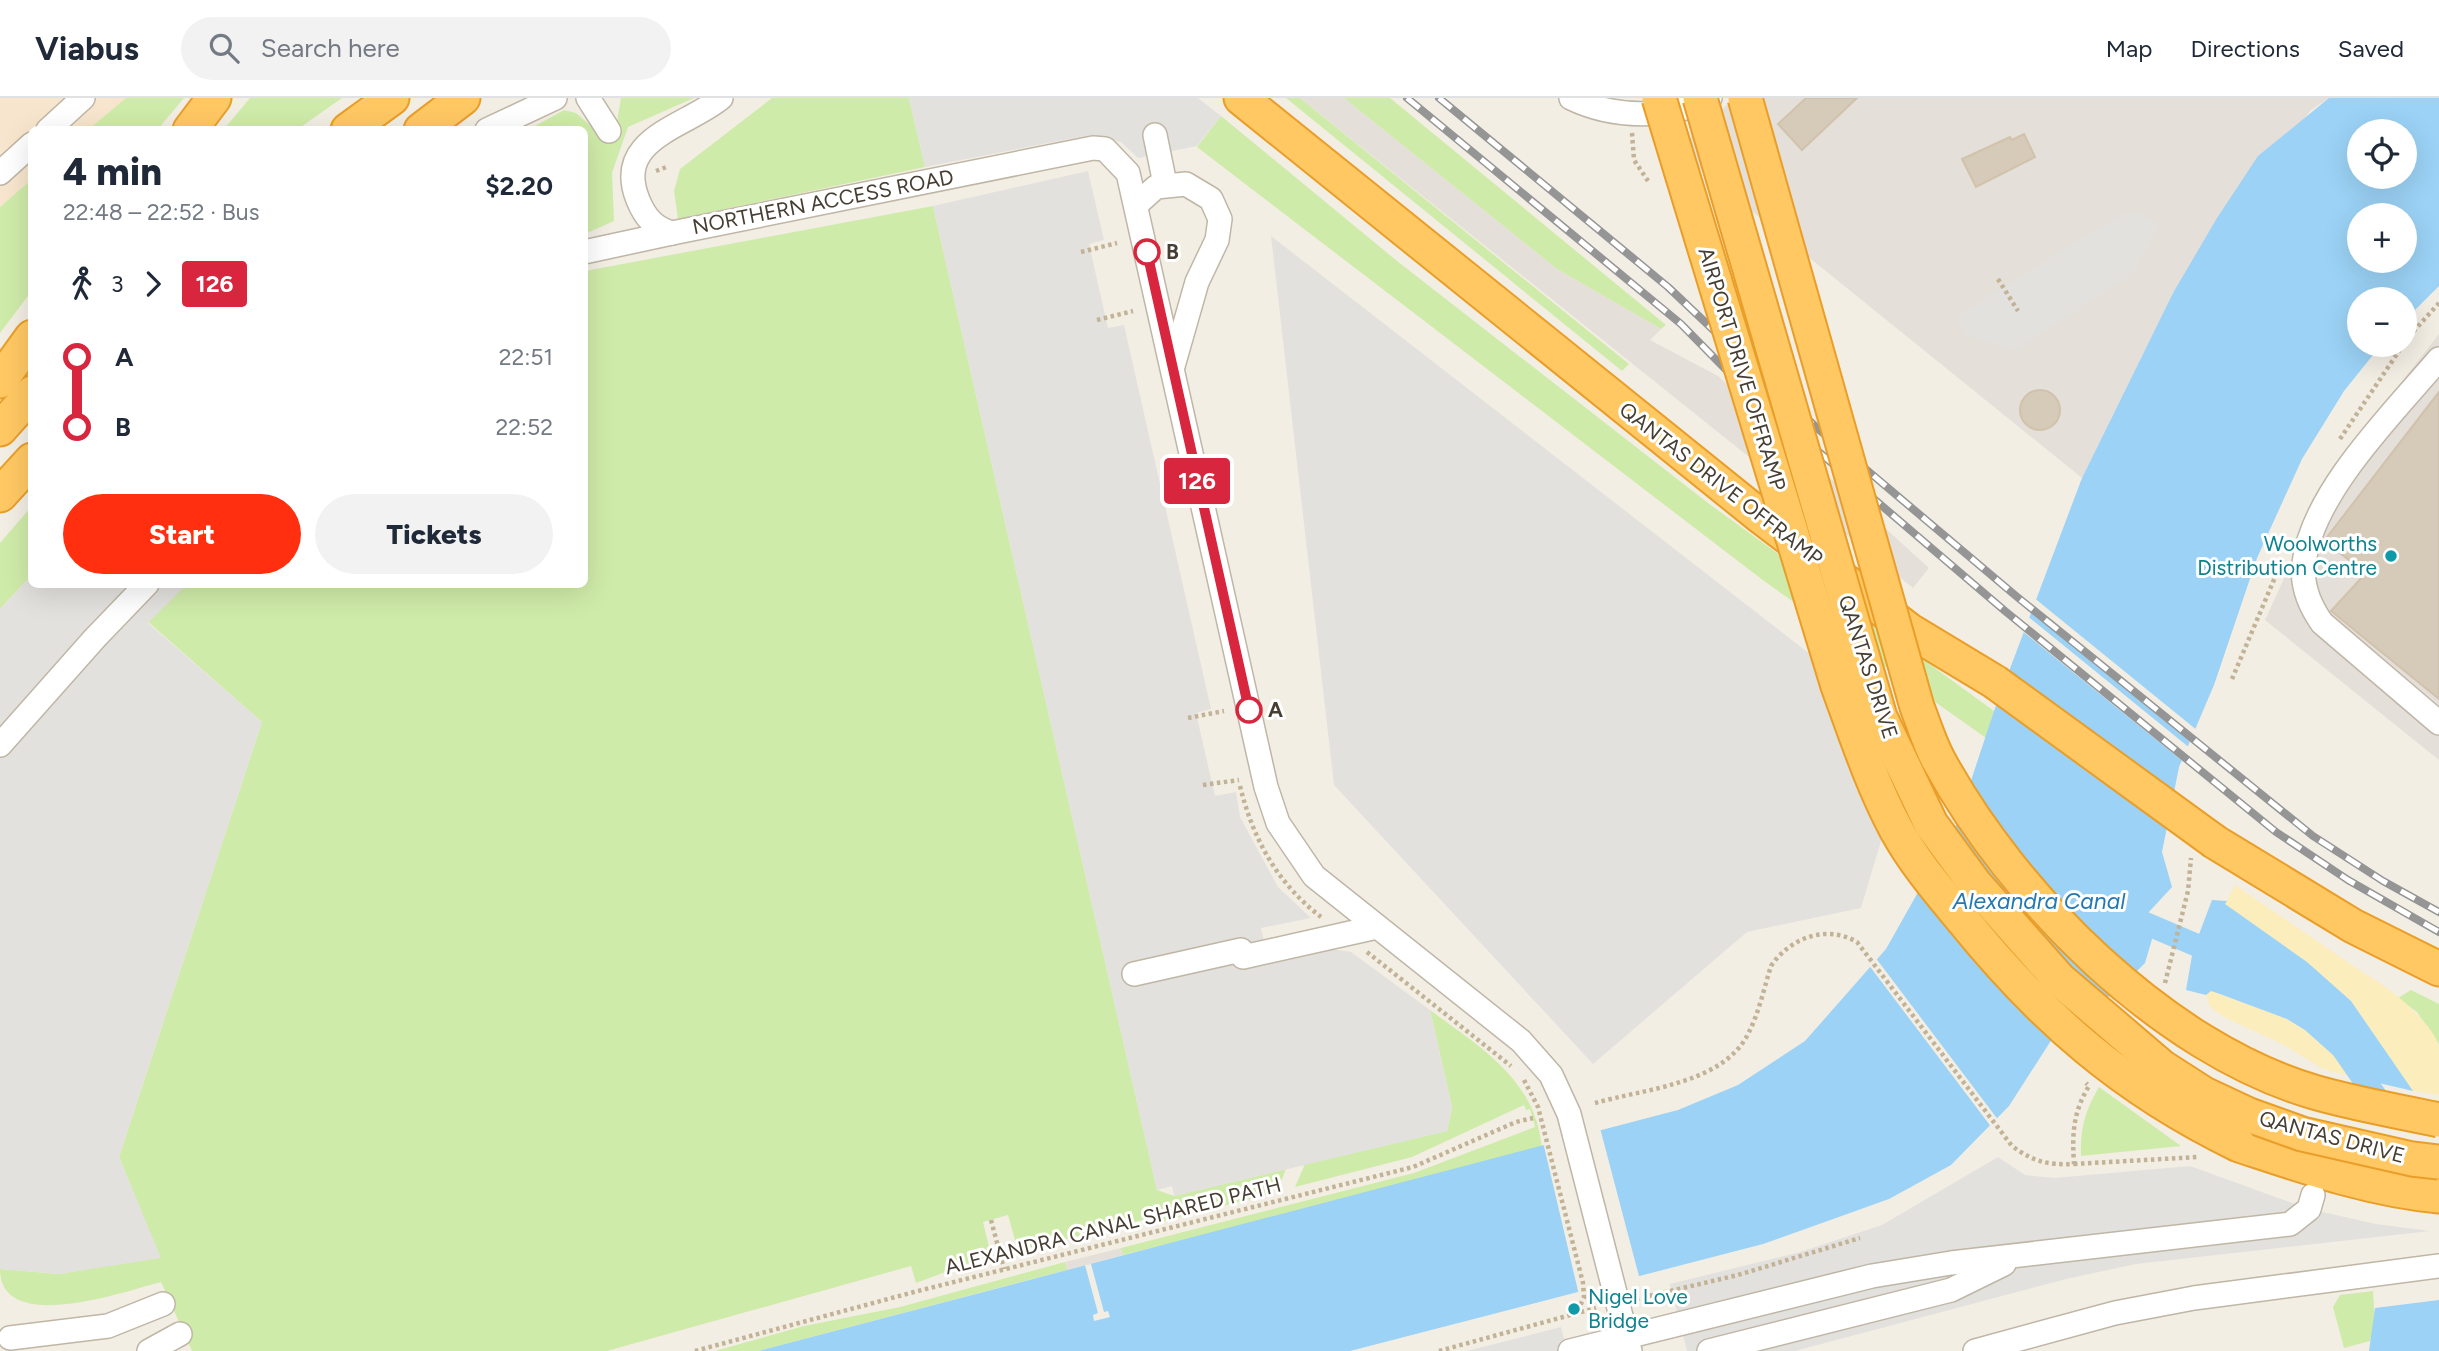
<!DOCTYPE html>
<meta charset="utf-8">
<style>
:root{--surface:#fff;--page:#f2f2f3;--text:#1f2937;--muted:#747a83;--line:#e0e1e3;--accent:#ff2f0f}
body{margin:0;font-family:Figtree,sans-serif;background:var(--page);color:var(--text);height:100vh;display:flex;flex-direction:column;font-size:26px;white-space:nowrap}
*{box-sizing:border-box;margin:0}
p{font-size:23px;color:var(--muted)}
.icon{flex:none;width:38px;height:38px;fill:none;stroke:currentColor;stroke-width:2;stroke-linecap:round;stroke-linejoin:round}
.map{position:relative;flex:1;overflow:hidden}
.panel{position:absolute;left:28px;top:28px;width:560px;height:462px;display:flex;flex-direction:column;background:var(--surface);border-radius:10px;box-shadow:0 7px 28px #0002}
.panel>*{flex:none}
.badge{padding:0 14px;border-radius:5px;font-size:24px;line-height:46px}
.tools{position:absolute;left:2347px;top:21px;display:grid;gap:14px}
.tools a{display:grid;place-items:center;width:70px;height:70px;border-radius:50%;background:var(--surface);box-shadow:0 7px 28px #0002;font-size:35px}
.map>.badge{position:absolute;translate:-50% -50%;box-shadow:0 0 0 4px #fff}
.legs{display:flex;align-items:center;gap:10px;height:77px;padding:0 35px;font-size:23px}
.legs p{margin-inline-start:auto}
.overview{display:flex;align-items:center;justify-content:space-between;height:119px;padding:0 35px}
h1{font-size:38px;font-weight:800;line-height:52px}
.cta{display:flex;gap:14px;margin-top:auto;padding:14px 35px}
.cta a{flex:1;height:80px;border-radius:42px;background:var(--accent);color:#fff;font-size:28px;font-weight:800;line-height:80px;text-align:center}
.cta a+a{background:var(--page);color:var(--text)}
ul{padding:0 35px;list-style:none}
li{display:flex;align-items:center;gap:24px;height:70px;font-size:26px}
li i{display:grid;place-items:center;width:10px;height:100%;margin:0 9px;background:currentColor}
li i::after{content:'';width:18px;height:18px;margin:-9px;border:5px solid;border-radius:50%;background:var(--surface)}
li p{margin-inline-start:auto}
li:first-child i{background:linear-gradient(#0000 50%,currentColor 0)}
li:last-child i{background:linear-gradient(currentColor 50%,#0000 0)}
header{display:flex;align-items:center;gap:42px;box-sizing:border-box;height:98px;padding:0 35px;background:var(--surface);border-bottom:2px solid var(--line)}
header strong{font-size:33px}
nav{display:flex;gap:38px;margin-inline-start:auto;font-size:24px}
.search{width:490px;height:63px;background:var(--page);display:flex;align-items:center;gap:18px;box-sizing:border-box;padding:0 24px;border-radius:38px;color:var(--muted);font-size:26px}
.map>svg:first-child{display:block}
.commercial{fill:#f7e5cd}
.industrial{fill:#e5dfd9}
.green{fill:#cfeba9}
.sand{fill:#fbedbc}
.parking{fill:#e3e1dd}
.water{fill:#9bd2f5;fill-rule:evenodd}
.pier{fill:#f3eee4}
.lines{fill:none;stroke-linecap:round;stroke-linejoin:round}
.canal{stroke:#9bd2f5;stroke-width:23}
.building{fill:#d6cab8;stroke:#d1c2ab;stroke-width:2}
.minor-casing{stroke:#bfb6a6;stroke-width:26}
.highway-casing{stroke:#e99e29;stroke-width:37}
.path{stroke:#c2b296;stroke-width:4.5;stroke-dasharray:3.5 3.5;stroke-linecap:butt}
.minor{stroke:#fff;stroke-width:23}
.highway{stroke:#ffc863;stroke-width:33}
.rail-casing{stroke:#959595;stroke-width:8}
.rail{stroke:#fff;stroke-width:5;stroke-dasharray:16;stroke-linecap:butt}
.highway-bridge-casing{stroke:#e99e29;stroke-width:37;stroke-linecap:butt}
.highway-bridge{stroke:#ffc863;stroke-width:33}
.line-1-casing{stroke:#fff;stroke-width:16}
.line-1{stroke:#d7263d;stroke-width:10}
.stop-1-dot{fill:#fff;stroke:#d7263d;stroke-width:3.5}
.culture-dot{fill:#0f9aa8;stroke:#fff;stroke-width:2.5}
.labels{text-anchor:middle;stroke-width:6;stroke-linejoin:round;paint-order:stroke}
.street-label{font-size:21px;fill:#463e33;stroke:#fff}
.stop-label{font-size:21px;font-weight:bold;fill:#463e33;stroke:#fff;text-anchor:start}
.culture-label{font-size:21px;fill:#0d838f;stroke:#fff;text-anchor:end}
.water-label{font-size:23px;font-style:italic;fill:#2478b1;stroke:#fff}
</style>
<header>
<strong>Viabus</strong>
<div class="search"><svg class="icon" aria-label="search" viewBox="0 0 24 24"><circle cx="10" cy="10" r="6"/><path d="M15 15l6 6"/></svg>Search here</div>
<nav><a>Map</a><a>Directions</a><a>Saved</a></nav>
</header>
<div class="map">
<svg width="2439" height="1253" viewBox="0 0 2439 1253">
<rect width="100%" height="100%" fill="#f3eee4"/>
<path class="commercial" d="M0,0H126L89,31L32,32L31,82L0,109Z"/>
<g class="industrial">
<path d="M1300,0H1344L1557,171L1661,231L1650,242L1718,278L1929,470L1913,490Z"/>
<path d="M1735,0H2329L2311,12L2173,195L2082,380L1676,52Z"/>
<path d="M2439,236V662L2265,522L2335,369Z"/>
<path d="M1121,1150L1123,1157L1067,1172L1065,1164Z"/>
</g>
<g class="green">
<path d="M126,0H184L158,31H89Z"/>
<path d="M250,0H342L298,31H224Z"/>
<path d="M621,0H694L628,29L612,75L614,123L585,136L584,32H528L564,12L576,15L599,35L616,29Z"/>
<path d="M772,0H909L925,69L678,121L674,93L680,71Z"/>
<path d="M1286,0H1300L1629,266L1622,273Z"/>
<path d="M1344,0H1390L1666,227L1661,231L1557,171Z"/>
<path d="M1221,18L1397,163L1708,405L1994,613L1986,640L1764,483L1197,49Z"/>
<path d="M31,82V194L0,235V109Z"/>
<path d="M933,108L1157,1092L1174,1098L1286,1071L1282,1081L1266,1097L1144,1128L1142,1122L1018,1153L1008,1117L983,1124L991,1157L916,1185L911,1168L607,1253H192L161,1184C126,1193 0,1238 0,1171L59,1176L160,1159L119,1059L262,624L147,523L184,487L584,486L585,173Z"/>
<path d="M31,409V478L0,511V445Z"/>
<path d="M2411,892L2439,906V946L2417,914L2398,900Z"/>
<path d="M1430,912C1481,950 1537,982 1542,1052L1123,1157L1121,1150L1414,1075L1535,1029L1530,1011L1526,1012L1524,1007L1412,1059L1295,1089L1305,1066L1447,1033L1452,1009Z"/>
<path d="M2099,989L2181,1048L2081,1058C2080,1030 2085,1013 2099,989Z"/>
<path d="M1065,1164L1067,1172L758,1253H715L804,1228L900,1209Z"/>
<path d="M2373,1193L2375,1228L2370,1243L2344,1250L2333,1209L2340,1197Z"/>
</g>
<g class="sand">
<path d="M2235,787L2365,876C2387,887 2432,924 2439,948C2439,962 2439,983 2439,997L2413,993L2351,903L2307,864L2225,806Z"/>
<path d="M2211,893L2287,921L2305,932L2333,957L2360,969L2366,982L2323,971L2284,947L2226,920L2210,909L2206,897Z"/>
</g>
<g class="parking">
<path d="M909,0H1198L1221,18L1197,48L1138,60L1121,44L1090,37L925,69Z"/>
<path d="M1088,73L1104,142L1089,146L1108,230L1124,227L1211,611L1196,615L1215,698L1236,694L1240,719L1278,789L1311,820L1261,830L1269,865L1331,851L1351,854L1430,912L1452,1009L1447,1033L1174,1098L1172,1088L1157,1092L933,108Z"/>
<path d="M2124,115H2139L2159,128L2131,176L2016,252L1968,238L1956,219Z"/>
<path d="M1271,138L1913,636L1861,810L1747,834L1593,966L1334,687Z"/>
<path d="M31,478L32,486L186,487L148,525L262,624L119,1059L161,1160L59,1176L0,1171V511Z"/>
<path d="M1998,1059L2025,1077L2054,1080L2190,1068L2309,1111L2376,1126L2430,1133L2136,1166L2066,1181L1795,1253H1687L1670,1186L1800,1154L1882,1127Z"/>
<path d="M1561,1229L1567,1253H1467Z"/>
</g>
<g class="water">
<path d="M2329,0H2439V188L2405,222L2404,201H2359V247H2381L2344,293L2302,361L2257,460L2214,587L2179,669L2162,754L2172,789L2148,815L2155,831L2145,865L2116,894L2061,927L2009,1008L1951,1067L1889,1101L1763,1146L1350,1253H758L1678,1012L1738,987L1805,943L1886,851L1957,725L1994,613L2082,380L2173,195L2217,120L2258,58ZM2359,33H2404V79H2359ZM2359,117H2404V163H2359Z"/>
<path d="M2212,802L2227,803L2225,806L2307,864L2351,903L2413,993L2366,982L2360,969L2333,957L2305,932L2287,921L2220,896L2211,893L2206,897L2186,892L2193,852Z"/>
<path d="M2439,1202V1253H2369L2375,1210Z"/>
</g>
<g class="pier">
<path d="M2033,499L2198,633L2193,646L2028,512Z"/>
<path d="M2026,517L2191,651L2185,665L2021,532Z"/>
<path d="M1875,859L1999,1023L1992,1030L1868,866Z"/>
<path d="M1600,1030L1640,1182L1579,1197L1543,1044Z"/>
<path d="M1091,1166L1104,1214L1108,1213L1110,1219L1094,1223L1093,1217L1098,1215L1085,1167Z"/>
</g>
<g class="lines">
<g class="canal">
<path d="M2128,818L2222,858"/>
<path d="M2336,941L2388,1016"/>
</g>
</g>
<g class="building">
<path d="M1806,0H1857L1802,52L1778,26Z"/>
<path d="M2024,36L2035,59L1976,89L1962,61L2010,39L2012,42Z"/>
<circle cx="2040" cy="312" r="20"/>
<path d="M2439,294V601L2331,513L2366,475L2324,443Z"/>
</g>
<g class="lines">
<g class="minor-casing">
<g id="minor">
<path d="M588,0L609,33"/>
<path d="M721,0C686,29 613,40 638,102C645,119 654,130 672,135L1093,50L1105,51L1128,75L1266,689L1278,725L1314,778L1521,943L1551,977L1569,1016L1630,1253"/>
<path d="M1571,0C1612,20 1670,22 1710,0"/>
<path d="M48,32L83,0"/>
<path d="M487,32L555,0"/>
<path d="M1155,37L1165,86"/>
<path d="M0,75L32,46"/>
<path d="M1137,106L1156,89L1186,86L1211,101L1220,121L1217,142L1197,184L1173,268"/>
<path d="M584,154L672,135"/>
<path d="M2439,261C2394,314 2312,395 2304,465C2301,487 2310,508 2322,525L2439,625"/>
<path d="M0,647L95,540L147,486"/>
<path d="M1243,859L1377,829"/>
<path d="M1134,876L1241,852"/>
<path d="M10,1240L108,1228L163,1206"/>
<path d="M149,1253L180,1236"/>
<path d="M1570,1253L1872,1178L1951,1165L2290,1126L2309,1111L2313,1097"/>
<path d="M1709,1253L1951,1192L2004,1166"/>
<path d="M1975,1253L2115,1215L2194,1200L2439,1168"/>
</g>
</g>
<g class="highway-casing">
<g id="highway">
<path d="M1241,0L1760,418L1909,532L1995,584"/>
<path d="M190,32L214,0"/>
<path d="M348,32L392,0"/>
<path d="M421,32L463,0"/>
<path d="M0,283L32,239"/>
<path d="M0,331L32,295"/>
<path d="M0,397L32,362"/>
<path d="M2215,744L2353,828L2439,871"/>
<path d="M2239,1047C2303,1068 2371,1092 2439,1098"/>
</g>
</g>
<g class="path">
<path d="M1632,35L1634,62L1648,83"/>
<path d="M656,73L669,68"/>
<path d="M1081,154L1117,145"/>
<path d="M1998,181L2018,213"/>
<path d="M1097,222L1133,213"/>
<path d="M2404,244L2439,205"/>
<path d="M2340,341L2403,247"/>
<path d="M2232,581L2281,465"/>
<path d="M1188,620L1224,613"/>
<path d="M1203,687L1239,682"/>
<path d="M1240,688C1253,741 1277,785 1321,819"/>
<path d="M1367,854L1511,968"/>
<path d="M2165,885L2188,793L2191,760"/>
<path d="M1524,982L1538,1009L1583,1185L1584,1199L1577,1215"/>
<path d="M1595,1005C1644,991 1723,986 1748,936C1759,915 1764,890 1771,868C1790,840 1826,826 1857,844L2012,1048C2034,1064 2047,1067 2074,1066C2072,1036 2073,1014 2089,988L2086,985"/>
<path d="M2074,1066L2198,1059"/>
<path d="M991,1122L1004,1171"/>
<path d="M1636,1201L1738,1177L1860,1140"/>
<path d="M695,1253L914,1194L1413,1069L1516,1024L1533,1020"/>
<path d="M1439,1253L1596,1210"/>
</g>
<use href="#minor" class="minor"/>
<use href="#highway" class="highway"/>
<g class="rail-casing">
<g id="rail">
<path d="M1407,0L1681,226L1744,290L2005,513L2276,734L2348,782L2439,834"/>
<path d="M1439,0L1668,189L1817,330L2016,498L2313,738L2383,783L2439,814"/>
</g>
</g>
<use href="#rail" class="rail"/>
<g class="highway-bridge-casing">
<g id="highway-bridge">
<path d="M1659,0L1838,588C1856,637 1872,686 1896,731C1914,764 1938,792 1962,821C2042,920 2123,991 2239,1047"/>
<path d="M1700,0L1880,619L1931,726L1975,786L2059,881L2162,969L2204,996L2249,1017L2302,1036L2412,1061L2439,1064"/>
<path d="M1745,0L1917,609C1924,627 1930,647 1939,663C2013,799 2163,950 2314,994C2355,1006 2398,1013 2439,1022"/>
<path d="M1995,584L2215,744"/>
</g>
</g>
<use href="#highway-bridge" class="highway-bridge"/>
</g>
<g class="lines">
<g class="line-1-casing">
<path id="line-1" d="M1147,154L1249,612"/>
</g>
<use href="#line-1" class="line-1"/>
</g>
<g class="stop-1-dot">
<circle cx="1147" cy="154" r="12"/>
<circle cx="1249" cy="612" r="12"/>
</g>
<g class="culture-dot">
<circle cx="2391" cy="458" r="7"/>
<circle cx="1574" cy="1211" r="7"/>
</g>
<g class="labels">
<g class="street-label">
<text transform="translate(823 104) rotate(-11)" y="7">NORTHERN ACCESS ROAD</text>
<text transform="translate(1742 271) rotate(73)" y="7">AIRPORT DRIVE OFFRAMP</text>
<text transform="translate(1721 386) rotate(38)" y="7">QANTAS DRIVE OFFRAMP</text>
<text transform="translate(1868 569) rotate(72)" y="7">QANTAS DRIVE</text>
<text transform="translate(2332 1039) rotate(15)" y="7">QANTAS DRIVE</text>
<text transform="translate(1113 1128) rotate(-14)" y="7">ALEXANDRA CANAL SHARED PATH</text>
</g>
<g class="stop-label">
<text x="1166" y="161">B</text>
<text x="1268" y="619">A</text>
</g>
<g class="culture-label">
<text x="2377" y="453">Woolworths<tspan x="2377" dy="24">Distribution Centre</tspan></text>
<text x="1588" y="1206" text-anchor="start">Nigel Love<tspan x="1588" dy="24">Bridge</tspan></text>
</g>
<g class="water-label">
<text x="2039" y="811">Alexandra Canal</text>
</g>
</g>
</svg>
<div class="tools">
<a><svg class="icon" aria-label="locate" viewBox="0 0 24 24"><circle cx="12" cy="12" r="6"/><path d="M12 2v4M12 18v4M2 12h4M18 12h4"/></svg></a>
<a>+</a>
<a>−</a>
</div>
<b class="badge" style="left:1197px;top:383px;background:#d7263d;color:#fff">126</b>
<section class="panel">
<div class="overview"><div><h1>4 min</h1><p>22:48 – 22:52 · Bus</p></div><b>$2.20</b></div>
<div class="legs"><svg class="icon" aria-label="walk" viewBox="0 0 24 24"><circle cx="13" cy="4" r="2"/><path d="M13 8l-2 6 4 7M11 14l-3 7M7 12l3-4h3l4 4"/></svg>3<svg class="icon" aria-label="forward" viewBox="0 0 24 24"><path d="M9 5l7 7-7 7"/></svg><b class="badge" style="background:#d7263d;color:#fff">126</b></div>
<ul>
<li><i style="color:#d7263d"></i><b>A</b><p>22:51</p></li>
<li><i style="color:#d7263d"></i><b>B</b><p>22:52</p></li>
</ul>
<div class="cta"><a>Start</a><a>Tickets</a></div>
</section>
</div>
